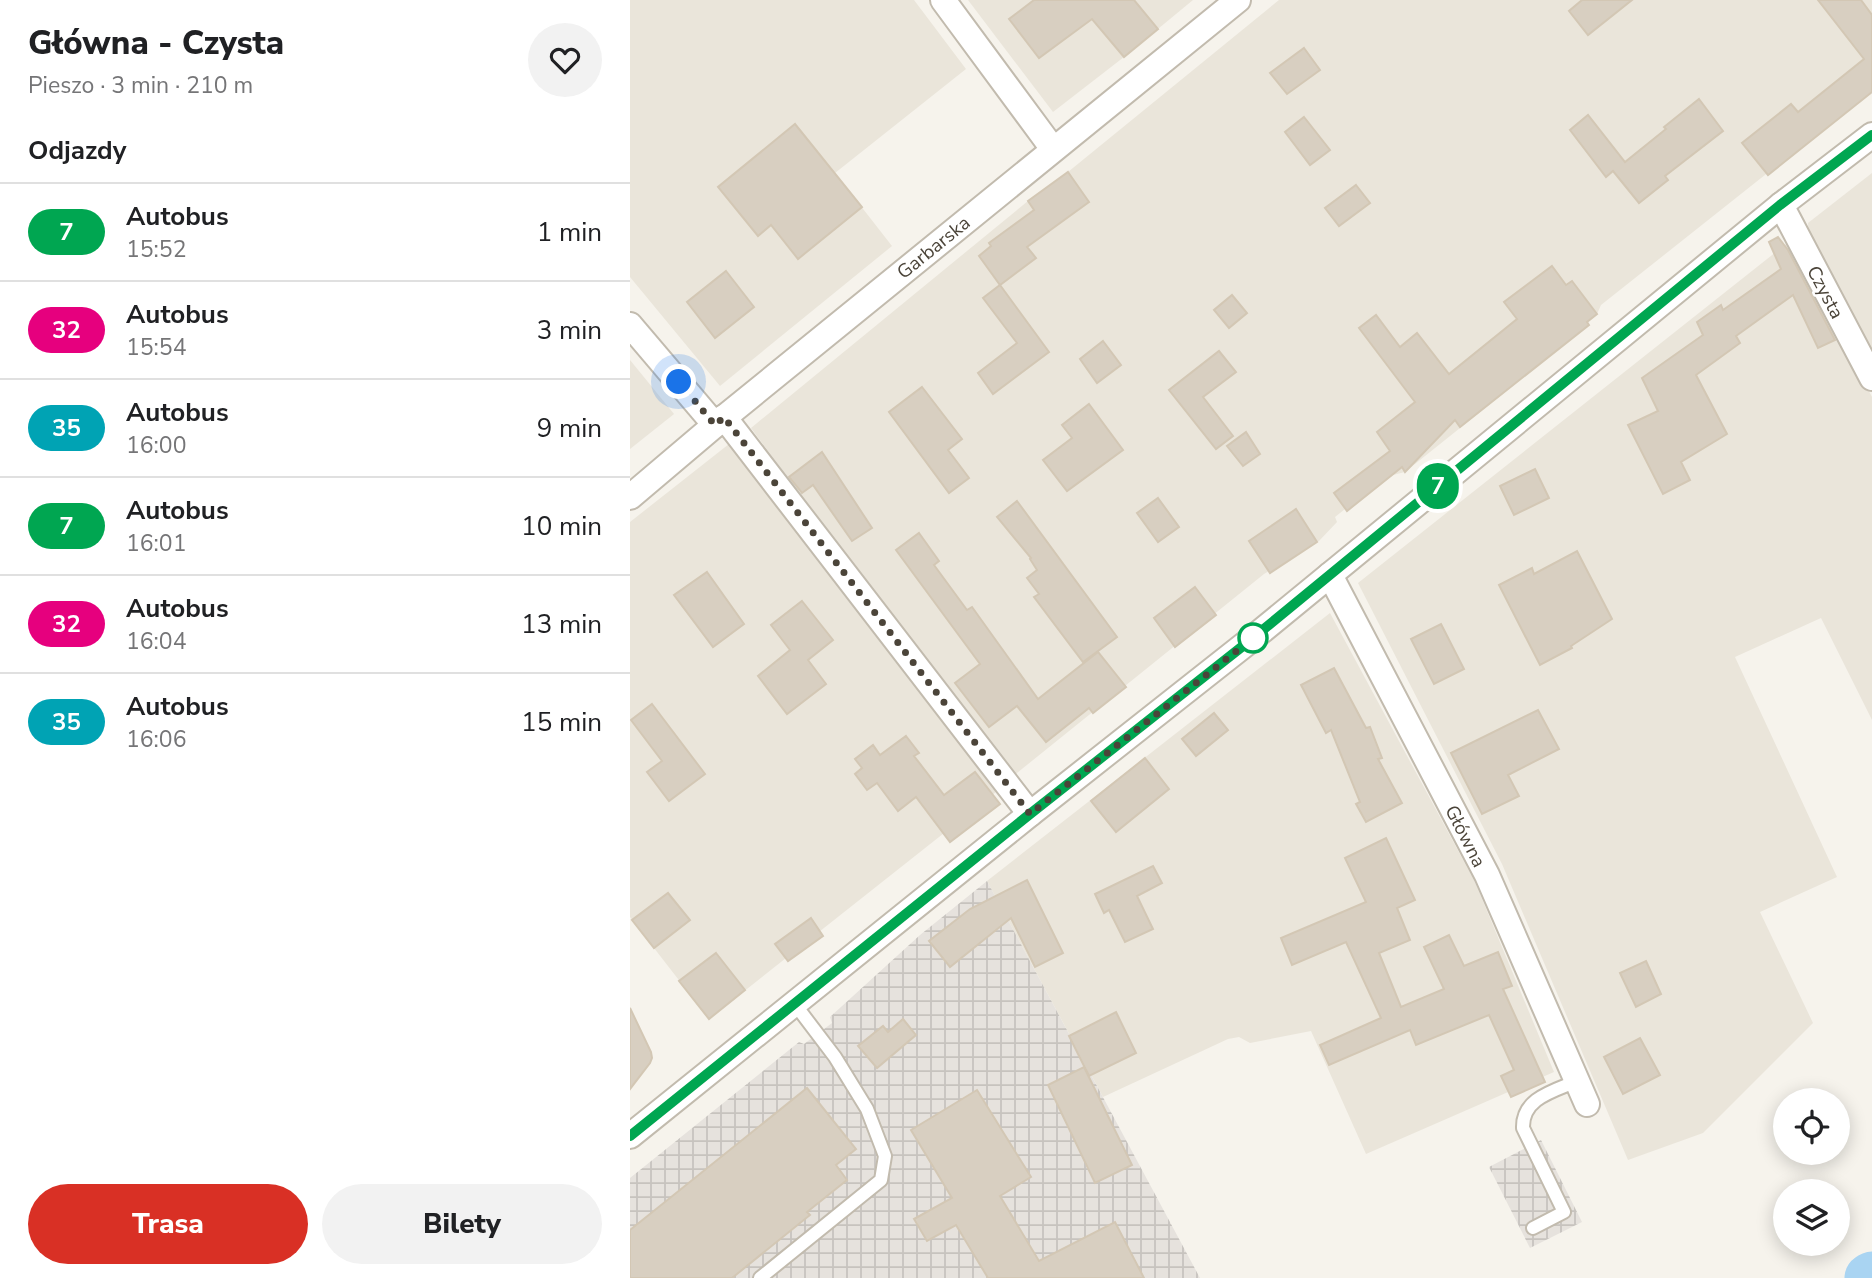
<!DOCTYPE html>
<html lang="pl">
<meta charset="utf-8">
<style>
:root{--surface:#fff;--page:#f2f2f2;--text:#202124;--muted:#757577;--line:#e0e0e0;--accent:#d93025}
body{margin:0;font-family:"Nunito Sans",sans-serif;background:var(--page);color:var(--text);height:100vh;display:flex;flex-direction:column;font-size:26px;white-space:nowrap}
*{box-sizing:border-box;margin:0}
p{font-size:23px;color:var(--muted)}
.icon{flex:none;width:38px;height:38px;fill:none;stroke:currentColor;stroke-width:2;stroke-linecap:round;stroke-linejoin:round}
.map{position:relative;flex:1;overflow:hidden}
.sheet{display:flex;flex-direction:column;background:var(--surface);width:630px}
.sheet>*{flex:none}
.badge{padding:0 14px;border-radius:23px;font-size:24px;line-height:46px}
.controls{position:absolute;left:1143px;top:1088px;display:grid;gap:14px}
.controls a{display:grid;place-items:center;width:77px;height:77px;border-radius:50%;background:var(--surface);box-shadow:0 4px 18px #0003;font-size:35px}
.you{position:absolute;width:35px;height:35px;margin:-18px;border:5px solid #fff;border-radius:50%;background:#1a73e8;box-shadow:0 0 0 10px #1a73e833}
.map>.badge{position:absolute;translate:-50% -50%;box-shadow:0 0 0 4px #fff}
h2{padding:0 28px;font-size:26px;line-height:63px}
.round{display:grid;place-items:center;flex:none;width:74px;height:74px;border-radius:37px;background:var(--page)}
.summary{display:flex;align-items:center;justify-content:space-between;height:119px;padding:0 28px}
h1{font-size:33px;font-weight:800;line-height:52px}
.cta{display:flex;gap:14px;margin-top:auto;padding:14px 28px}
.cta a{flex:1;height:80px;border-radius:42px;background:var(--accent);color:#fff;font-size:28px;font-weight:800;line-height:80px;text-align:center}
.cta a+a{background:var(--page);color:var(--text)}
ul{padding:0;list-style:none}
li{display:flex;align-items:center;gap:21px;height:98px;padding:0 28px;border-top:2px solid var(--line)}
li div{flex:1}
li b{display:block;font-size:26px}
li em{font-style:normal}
li .badge{min-width:77px;font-weight:700;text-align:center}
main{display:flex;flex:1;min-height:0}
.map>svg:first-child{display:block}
.residential{fill:#eae5da}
.industrial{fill:url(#industrial-grid)}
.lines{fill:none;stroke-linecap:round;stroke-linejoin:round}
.river{stroke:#a9d4f2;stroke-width:49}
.building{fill:#d8cfc1;stroke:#d3c7b4;stroke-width:2}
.service-casing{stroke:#c2bbae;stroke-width:16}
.minor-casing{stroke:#c2bbae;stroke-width:28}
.service{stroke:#fff;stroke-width:12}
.minor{stroke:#fff;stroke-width:24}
.line-casing{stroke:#fff;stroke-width:16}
.line{stroke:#00a651;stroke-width:10}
.walk{stroke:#4b4439;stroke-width:7;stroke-dasharray:0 12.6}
.stop-dot{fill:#fff;stroke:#00a651;stroke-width:3.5}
.labels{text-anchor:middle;stroke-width:5;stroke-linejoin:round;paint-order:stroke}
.street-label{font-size:19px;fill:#4b4439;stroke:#fff}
</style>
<main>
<section class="sheet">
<div class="summary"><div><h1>Główna - Czysta</h1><p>Pieszo · 3 min · 210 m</p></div><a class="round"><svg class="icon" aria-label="heart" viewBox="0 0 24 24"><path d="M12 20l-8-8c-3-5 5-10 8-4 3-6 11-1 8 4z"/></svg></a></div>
<h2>Odjazdy</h2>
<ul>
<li><span class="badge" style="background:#00a651;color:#fff">7</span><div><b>Autobus</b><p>15:52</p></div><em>1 min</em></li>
<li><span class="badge" style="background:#e6007e;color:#fff">32</span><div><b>Autobus</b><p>15:54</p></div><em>3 min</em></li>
<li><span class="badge" style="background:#00a3b4;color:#fff">35</span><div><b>Autobus</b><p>16:00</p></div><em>9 min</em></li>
<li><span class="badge" style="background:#00a651;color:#fff">7</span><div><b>Autobus</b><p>16:01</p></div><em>10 min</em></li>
<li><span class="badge" style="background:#e6007e;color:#fff">32</span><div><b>Autobus</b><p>16:04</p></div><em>13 min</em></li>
<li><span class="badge" style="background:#00a3b4;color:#fff">35</span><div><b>Autobus</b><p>16:06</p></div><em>15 min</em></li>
</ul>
<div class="cta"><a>Trasa</a><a>Bilety</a></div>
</section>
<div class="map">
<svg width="1242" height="1278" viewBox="0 0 1242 1278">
<defs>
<pattern id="industrial-grid" width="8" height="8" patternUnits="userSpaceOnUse" patternTransform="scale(1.75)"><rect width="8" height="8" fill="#e6e2dd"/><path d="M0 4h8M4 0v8" fill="none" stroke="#c7c3be"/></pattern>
</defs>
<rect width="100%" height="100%" fill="#f6f3ec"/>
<g class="residential">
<path d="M0,0H284L336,69L205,173L262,246L90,386L0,277Z"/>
<path d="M338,0H563L494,57L423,112Z"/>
<path d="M649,0H1242V92L1198,125L971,305L967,314L957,322L959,325L775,472L755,477L705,517L707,522L689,541L634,574L382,777L121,428L398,201L438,172Z"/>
<path d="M1242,173V361L1179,243L1178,223Z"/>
<path d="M1156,244L1180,278L1242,397V720L1191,618L1105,657L1207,877L1130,912L1183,1023L1073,1133L998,1160L872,864L728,583Z"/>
<path d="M0,360L44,414L0,449Z"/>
<path d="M99,444L228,612L234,609L371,788L79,1019L0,917V522Z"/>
<path d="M700,613L845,882L924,1072L736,1154L681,1031L620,1043L609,1037L598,1039L473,1097L357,881Z"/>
</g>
<g class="industrial">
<path d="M357,881L570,1278H0V1178L169,1042L174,1044L202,1023L200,1017L290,935Z"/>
<path d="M911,1140L952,1222L900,1248L859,1167Z"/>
</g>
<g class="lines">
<path class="river" d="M1239,1278L1242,1276"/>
</g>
<g class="building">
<path d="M404,0H504L528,29L494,57L462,19L409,58L379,19Z"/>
<path d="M952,0H1002L958,35L939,11Z"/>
<path d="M1188,0H1231L1242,15V92L1138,175L1112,143L1161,104L1168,112L1234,59Z"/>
<path d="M674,48L690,70L657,94L640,73Z"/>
<path d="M1069,99L1093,131L1035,176L1038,180L1009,203L983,171L976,177L940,130L958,115L995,162L1036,129L1034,127Z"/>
<path d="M674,117L700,150L680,165L655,132Z"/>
<path d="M165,124L232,207L168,259L141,225L128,236L88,187Z"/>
<path d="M438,172L459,202L397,247L406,258L370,285L349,256L361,246L359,243L404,210L398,201Z"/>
<path d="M726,185L740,203L709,226L695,208Z"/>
<path d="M1148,237L1158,250L1205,340L1188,348L1163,295L1106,336L1110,343L1066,375L1097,434L1051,462L1060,480L1033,494L998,425L1028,411L1012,378L1073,335L1067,322L1091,305L1093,310L1151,269L1139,242Z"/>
<path d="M922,266L936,285L942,281L967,314L957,322L959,325L830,427L825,420L775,472L772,467L717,511L704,493L760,451L747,432L785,402L729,328L746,315L770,347L787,333L819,374L887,319L874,302Z"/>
<path d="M96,271L124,307L85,338L57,302Z"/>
<path d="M370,285L419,352L363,394L348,373L387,343L353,298Z"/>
<path d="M602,295L617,313L599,328L584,310Z"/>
<path d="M473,341L491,365L467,383L450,359Z"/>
<path d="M589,351L606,372L573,397L603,436L586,449L539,390Z"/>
<path d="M292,387L332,439L318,450L339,478L319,493L259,412Z"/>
<path d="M459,404L493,450L437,491L413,460L442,438L432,425Z"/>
<path d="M616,432L630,454L613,466L597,446Z"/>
<path d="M192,452L242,528L222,541L183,485L172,493L159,477Z"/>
<path d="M905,469L919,498L884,515L870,486Z"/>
<path d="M528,498L549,527L528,542L507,513Z"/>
<path d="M387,501L487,637L453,662L404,597L409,594L397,578L407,570L400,559L401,558L367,517Z"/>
<path d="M666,509L687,542L640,573L619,541Z"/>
<path d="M289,533L309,561L304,565L337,610L342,607L408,699L468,652L496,687L463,713L459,708L416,742L387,706L359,727L325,683L350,664L266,550Z"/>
<path d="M947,551L982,619L941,646L942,648L910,665L869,585L902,568L904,574Z"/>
<path d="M77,572L114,624L83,647L44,595Z"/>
<path d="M565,587L586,615L545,647L524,618Z"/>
<path d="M172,601L203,640L178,660L196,684L157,714L128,676L160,650L141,625Z"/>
<path d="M811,624L834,669L804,684L781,639Z"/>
<path d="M704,668L736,728L740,727L752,758L748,759L772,803L736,822L726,804L730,802L701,730L696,733L671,685Z"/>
<path d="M22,704L75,774L39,801L17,772L32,761L1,720Z"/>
<path d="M908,710L929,749L878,775L889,796L852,814L821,753Z"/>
<path d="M584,713L598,730L566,756L552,739Z"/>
<path d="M276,736L289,753L284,756L314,795L345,772L370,804L320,842L286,797L268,811L247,783L237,790L225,774L232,768L225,759L243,745L250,755Z"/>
<path d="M515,758L539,789L486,832L461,801Z"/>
<path d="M756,838L785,900L767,908L780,940L749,953L771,1007L814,989L794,947L819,935L834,966L868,952L882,986L873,989L915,1082L881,1097L871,1076L884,1070L859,1015L786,1045L780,1030L699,1065L690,1045L751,1018L716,942L662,965L651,938L736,902L715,858Z"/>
<path d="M523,866L532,883L507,896L523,929L495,942L479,910L474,913L465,894Z"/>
<path d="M397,880L433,953L405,967L381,918L320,967L299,941L340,909Z"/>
<path d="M38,893L60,920L24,948L2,920Z"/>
<path d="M181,918L193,936L158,961L145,944Z"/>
<path d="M86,953L115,990L79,1019L49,981Z"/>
<path d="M1016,961L1031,994L1006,1007L990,973Z"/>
<path d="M0,1008L21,1052L22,1058L20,1063L0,1089Z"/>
<path d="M486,1012L506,1053L459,1076L439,1036Z"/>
<path d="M273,1019L286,1035L247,1068L228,1046L253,1026L258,1032Z"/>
<path d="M1010,1038L1030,1075L993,1094L974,1057Z"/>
<path d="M454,1067L502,1165L465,1183L418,1085Z"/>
<path d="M177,1088L226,1149L206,1165L217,1180L177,1212L180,1215L102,1278H0V1230Z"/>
<path d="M347,1090L401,1177L370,1196L409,1261L485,1222L514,1278H358L326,1225L297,1241L284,1219L322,1198L281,1130Z"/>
</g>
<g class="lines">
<g class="service-casing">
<g id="service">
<path d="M903,1228L934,1212L893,1128C892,1098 924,1091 947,1081"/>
<path d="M130,1278L251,1180L255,1156L237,1109L205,1057L164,1003"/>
</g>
</g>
<g class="minor-casing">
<g id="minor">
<path d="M313,0L423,149"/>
<path d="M1151,205L1242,378"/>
<path d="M0,325L85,425"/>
<path d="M94,417L400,814"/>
<path d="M0,497L85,425L608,0"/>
<path d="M700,575L857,875L957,1104"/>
<path d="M0,1136L400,814L623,638L1151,205L1242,135"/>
</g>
</g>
<use href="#service" class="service"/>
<use href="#minor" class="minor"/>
</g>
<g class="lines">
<g class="line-casing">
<path id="line" d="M0,1136L400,814L623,638L1150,205L1242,135"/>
</g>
<use href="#line" class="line"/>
<path class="walk" d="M49,382L85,425L94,417L400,814L623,638"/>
</g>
<circle class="stop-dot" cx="623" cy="638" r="14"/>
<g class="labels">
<g class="street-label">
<text transform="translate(303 247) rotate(-39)" y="7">Garbarska</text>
<text transform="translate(1196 292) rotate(62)" y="7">Czysta</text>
<text transform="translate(836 836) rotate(63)" y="7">Główna</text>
</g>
</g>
</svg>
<div class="controls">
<a><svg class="icon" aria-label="locate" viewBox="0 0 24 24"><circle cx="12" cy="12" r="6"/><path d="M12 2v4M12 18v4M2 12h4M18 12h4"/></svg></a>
<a><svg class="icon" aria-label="layers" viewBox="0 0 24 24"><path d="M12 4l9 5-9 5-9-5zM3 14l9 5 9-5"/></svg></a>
</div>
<div class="you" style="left:49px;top:382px"></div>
<b class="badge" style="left:808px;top:486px;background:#00a651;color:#fff">7</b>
</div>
</main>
